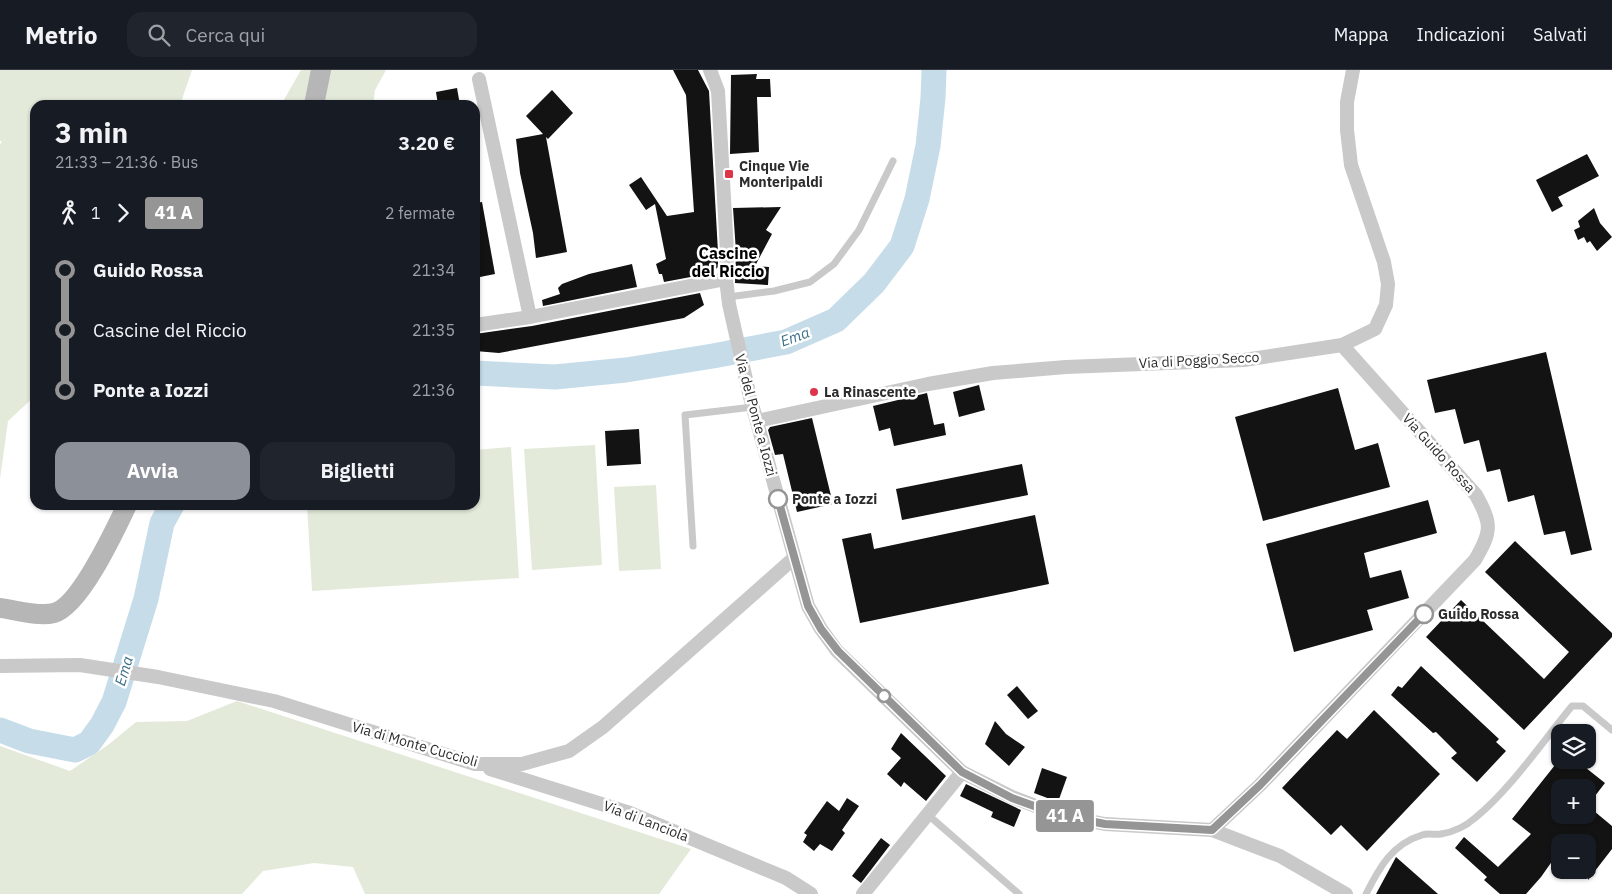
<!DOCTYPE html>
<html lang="it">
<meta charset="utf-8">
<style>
:root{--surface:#171b24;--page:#20242c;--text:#f1f3f6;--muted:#9ea1a6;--line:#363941;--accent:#8c9099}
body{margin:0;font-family:"IBM Plex Sans",sans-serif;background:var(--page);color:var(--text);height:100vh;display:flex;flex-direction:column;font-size:19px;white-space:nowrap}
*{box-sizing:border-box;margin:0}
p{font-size:16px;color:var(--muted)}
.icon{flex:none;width:28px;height:28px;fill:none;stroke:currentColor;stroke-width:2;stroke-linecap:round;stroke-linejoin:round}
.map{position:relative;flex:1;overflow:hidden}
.drawer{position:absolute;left:30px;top:30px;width:450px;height:410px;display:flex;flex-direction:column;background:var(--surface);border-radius:15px;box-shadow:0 1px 4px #0004}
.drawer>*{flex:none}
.badge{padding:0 10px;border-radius:4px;font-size:18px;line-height:32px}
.controls{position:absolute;left:1551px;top:654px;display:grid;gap:10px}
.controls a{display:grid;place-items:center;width:45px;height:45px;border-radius:10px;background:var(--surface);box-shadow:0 1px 4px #0004;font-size:25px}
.map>.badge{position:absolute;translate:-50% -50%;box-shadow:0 0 0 2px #fff}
.legs{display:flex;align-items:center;gap:8px;height:55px;padding:0 25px;font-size:16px}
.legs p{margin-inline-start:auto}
.headline{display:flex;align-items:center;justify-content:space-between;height:85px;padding:0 25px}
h1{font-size:28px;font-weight:800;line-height:38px}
.cta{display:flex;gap:10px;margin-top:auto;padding:10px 25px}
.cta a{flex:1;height:58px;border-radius:15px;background:var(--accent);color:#fff;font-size:20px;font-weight:800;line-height:58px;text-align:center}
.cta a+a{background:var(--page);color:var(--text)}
ul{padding:0 25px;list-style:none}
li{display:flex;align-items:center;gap:18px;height:60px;font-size:19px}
li i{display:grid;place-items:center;width:8px;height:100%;margin:0 6px;background:currentColor}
li i::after{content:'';width:12px;height:12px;margin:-6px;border:4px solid;border-radius:50%;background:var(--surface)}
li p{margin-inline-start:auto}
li:first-child i{background:linear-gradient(#0000 50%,currentColor 0)}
li:last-child i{background:linear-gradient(currentColor 50%,#0000 0)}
header{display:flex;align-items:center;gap:30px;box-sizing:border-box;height:70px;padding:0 25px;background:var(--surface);border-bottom:1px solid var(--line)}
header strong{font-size:24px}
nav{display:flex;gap:28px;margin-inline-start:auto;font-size:18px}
.search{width:350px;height:45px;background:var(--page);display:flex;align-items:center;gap:12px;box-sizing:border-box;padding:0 18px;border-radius:15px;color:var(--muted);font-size:19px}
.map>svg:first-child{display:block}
.green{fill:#e3eada}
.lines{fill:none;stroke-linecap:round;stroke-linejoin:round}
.river{stroke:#c6dde9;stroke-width:25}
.building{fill:#131313}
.lane{stroke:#c9c9c9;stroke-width:7}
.street{stroke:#c9c9c9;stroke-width:14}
.secondary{stroke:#b6b6b6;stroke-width:20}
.line-1-casing{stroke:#fff;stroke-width:11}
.line-1{stroke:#969595;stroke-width:8}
.poi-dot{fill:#de3449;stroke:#fff;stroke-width:2}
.stop-1-dot{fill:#fff;stroke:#969595;stroke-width:2.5}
.labels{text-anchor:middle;stroke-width:5;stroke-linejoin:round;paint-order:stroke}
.poi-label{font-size:14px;font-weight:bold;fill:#2c2c2c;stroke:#fff;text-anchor:start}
.street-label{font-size:14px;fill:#2c2c2c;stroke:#fff}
.stop-label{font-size:14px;font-weight:bold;fill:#2c2c2c;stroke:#fff;text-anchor:start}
.water-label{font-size:15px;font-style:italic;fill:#3e708a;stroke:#fff}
.quarter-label{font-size:16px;font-weight:bold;fill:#000;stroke:#fff}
</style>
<header>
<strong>Metrio</strong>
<div class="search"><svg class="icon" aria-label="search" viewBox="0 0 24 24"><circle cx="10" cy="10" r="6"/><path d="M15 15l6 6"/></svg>Cerca qui</div>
<nav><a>Mappa</a><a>Indicazioni</a><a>Salvati</a></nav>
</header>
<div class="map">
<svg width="1612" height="824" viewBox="0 0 1612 824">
<rect width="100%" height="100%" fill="#fff"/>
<g class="green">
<path d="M0,0H192L180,35H35V326L8,351L0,409V75L2,71H0Z"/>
<path d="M301,0H386L375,20L373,35H281Z"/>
<path d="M595,375L602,495L532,500L524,379Z"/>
<path d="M511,377L519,508L312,521L307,435H475V380Z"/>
<path d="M656,415L661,499L619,501L614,417Z"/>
<path d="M237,631L691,779L659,824H365L353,797L314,793L263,801L242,824H0V676L70,701L108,675L136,652L187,651Z"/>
</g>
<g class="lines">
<g class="river">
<path d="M475,303L555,307L626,300L713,286L786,272L836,250L874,213L902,176L917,129L928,76L933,28L934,0"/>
<path d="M0,660L29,671L75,680L89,673L102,655L114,632L146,529L162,453L172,435"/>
</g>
</g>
<g class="building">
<path d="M673,0H698L709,21L718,182V197L712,203L664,212L662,204H659L656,194L666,189L655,134L646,140L629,115L641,107L667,146L694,142L686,25Z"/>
<path d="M757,4L756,9H770L771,27H757L759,82L730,84L731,5Z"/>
<path d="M457,18L460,35H438L436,22Z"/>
<path d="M552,20L573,43L548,69L546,67L567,182L536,188L533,163L520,103L516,69L543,64L526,46Z"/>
<path d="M1587,84L1599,106L1558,127L1563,136L1552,142L1536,110Z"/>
<path d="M482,132L495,204L475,208V133Z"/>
<path d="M781,137L766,160L772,164L755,196L769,197L768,215L735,213L736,182L733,138Z"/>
<path d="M1594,138L1600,153L1612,167L1597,181L1590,171L1587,173L1584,167L1578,170L1574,160L1580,157L1578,151Z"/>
<path d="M632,194L637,217L543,236L542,230L560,224L558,218L562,214L589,204Z"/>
<path d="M700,223L704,235L684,248L499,283L475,281V264L532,256Z"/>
<path d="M1546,282L1592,480L1571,485L1565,461L1544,465L1534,425L1508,432L1500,399L1487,402L1479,370L1464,374L1455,339L1435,343L1427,310Z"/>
<path d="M979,315L985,340L959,347L953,322Z"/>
<path d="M1338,318L1355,380L1378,373L1390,417L1263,451L1235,347Z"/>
<path d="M927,323L934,355L944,353L946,365L894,376L890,358L879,361L873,336Z"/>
<path d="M812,348L833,434L797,442L783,384L775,385L768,360L770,357Z"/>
<path d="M639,359L641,394L607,396L605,361Z"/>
<path d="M1022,394L1028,425L902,450L896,419Z"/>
<path d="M1428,430L1437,463L1364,483L1370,508L1401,500L1409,528L1367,540L1373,560L1294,582L1266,474Z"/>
<path d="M1035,445L1049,514L860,553L842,469L871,463L874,479Z"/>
<path d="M1515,471L1612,563V567L1524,660L1426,567L1461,530L1544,609L1569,582L1485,502Z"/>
<path d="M1421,596L1499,669L1496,672L1506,681L1477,712L1451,688L1457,683L1436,662L1433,663L1391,625L1398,616L1402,618Z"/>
<path d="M1017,616L1038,641L1028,649L1007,625Z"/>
<path d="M1374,640L1440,704L1367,781L1341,755L1331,765L1282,718L1337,660L1347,669Z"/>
<path d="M995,651L1006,664L1025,677L1009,696L985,674Z"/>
<path d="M901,663L946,706L926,731L904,712L901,717L887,704L901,688L891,679Z"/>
<path d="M1559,690H1576L1605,713L1588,735V718H1560V745H1588V736L1612,756V779L1588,810V772H1560V780L1541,807L1526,824H1500L1484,810L1487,807L1455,778L1464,767L1498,797L1531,764L1512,749Z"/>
<path d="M1042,698L1067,707L1058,732L1034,723Z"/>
<path d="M966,714L1021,740L1014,757L991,747L993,742L960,726Z"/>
<path d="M847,728L859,736L842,760L845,763L832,781L820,774L814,781L803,772L807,765L804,763L827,731L839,741Z"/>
<path d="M881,768L890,775L861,813L852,806Z"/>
<path d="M1396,787L1438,824H1376Z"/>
</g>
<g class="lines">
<g class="lane">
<path d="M728,227L774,221L810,212L834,194L859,160L893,91"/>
<path d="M693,476L685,345L753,337"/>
<path d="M927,744L1019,824"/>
<path d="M1366,824C1379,798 1392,774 1422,765C1428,763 1435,765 1441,764C1453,762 1466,756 1475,748C1510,720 1543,671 1572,636H1583L1612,660"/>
</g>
<g class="street">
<path d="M710,0L718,21L727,182L726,209L729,234L750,327L808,536L821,559L837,581L962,702L1012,727L1059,745L1105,754L1212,760L1280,786L1346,824"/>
<path d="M479,9L530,247"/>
<path d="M475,255L530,247L726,209"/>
<path d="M757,351L928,314L993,303L1066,297L1244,290L1342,275L1375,259L1386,235L1388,214L1384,192L1351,95L1347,60V32L1353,0"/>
<path d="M0,596L80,595L158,607L274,631L475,694H522L569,681L603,657L794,488"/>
<path d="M490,699L630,743L786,808L811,824"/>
<path d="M1212,760L1260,715L1475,490C1492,461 1492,454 1476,425L1342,275"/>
<path d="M863,824L962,702"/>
</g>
<g class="secondary">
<path d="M314,35L321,0"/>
<path d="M0,538C16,540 38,547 54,543C80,536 115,460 127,435"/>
</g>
</g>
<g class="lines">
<g class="line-1-casing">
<path id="line-1" d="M778,429L808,536L821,559L838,581L962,702L1012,728L1059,745L1105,754L1212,760L1260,715L1424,544"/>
</g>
<use href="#line-1" class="line-1"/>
</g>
<g class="poi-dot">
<rect x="724" y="99" width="10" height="10" rx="2.5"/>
<circle cx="814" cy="322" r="5"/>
</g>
<g class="stop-1-dot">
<circle cx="778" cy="429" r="9"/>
<circle cx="1424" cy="544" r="9"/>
<circle cx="884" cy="626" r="6"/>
</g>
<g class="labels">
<g class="poi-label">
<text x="739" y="101">Cinque Vie<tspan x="739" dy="16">Monteripaldi</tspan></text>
<text x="824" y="327">La Rinascente</text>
</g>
<g class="street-label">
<text transform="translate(1199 290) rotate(-3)" y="5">Via di Poggio Secco</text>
<text transform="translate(756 345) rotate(75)" y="5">Via del Ponte a Iozzi</text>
<text transform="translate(1439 383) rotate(48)" y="5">Via Guido Rossa</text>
<text transform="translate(415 674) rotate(16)" y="5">Via di Monte Cuccioli</text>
<text transform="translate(646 751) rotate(21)" y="5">Via di Lanciola</text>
</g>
<g class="stop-label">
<text x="792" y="434">Ponte a Iozzi</text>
<text x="1438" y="549">Guido Rossa</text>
</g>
<g class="water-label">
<text transform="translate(795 267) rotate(-20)" y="5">Ema</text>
<text transform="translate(124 601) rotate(-73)" y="5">Ema</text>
</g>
<g class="quarter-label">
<text x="728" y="189">Cascine<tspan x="728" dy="18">del Riccio</tspan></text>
</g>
</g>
</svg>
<div class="controls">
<a><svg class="icon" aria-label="layers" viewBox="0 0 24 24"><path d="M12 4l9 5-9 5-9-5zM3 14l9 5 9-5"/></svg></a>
<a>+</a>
<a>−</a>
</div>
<b class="badge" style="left:1065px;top:746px;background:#969595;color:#fff">41 A</b>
<section class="drawer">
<div class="headline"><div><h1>3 min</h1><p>21:33 – 21:36 · Bus</p></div><b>3.20 €</b></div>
<div class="legs"><svg class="icon" aria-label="walk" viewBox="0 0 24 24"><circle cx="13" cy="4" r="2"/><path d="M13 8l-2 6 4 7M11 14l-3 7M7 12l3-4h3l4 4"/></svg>1<svg class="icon" aria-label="forward" viewBox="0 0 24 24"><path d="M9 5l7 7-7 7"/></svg><b class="badge" style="background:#969595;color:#fff">41 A</b><p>2 fermate</p></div>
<ul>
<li><i style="color:#969595"></i><b>Guido Rossa</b><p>21:34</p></li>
<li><i style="color:#969595"></i><span>Cascine del Riccio</span><p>21:35</p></li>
<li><i style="color:#969595"></i><b>Ponte a Iozzi</b><p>21:36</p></li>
</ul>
<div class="cta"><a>Avvia</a><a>Biglietti</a></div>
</section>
</div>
